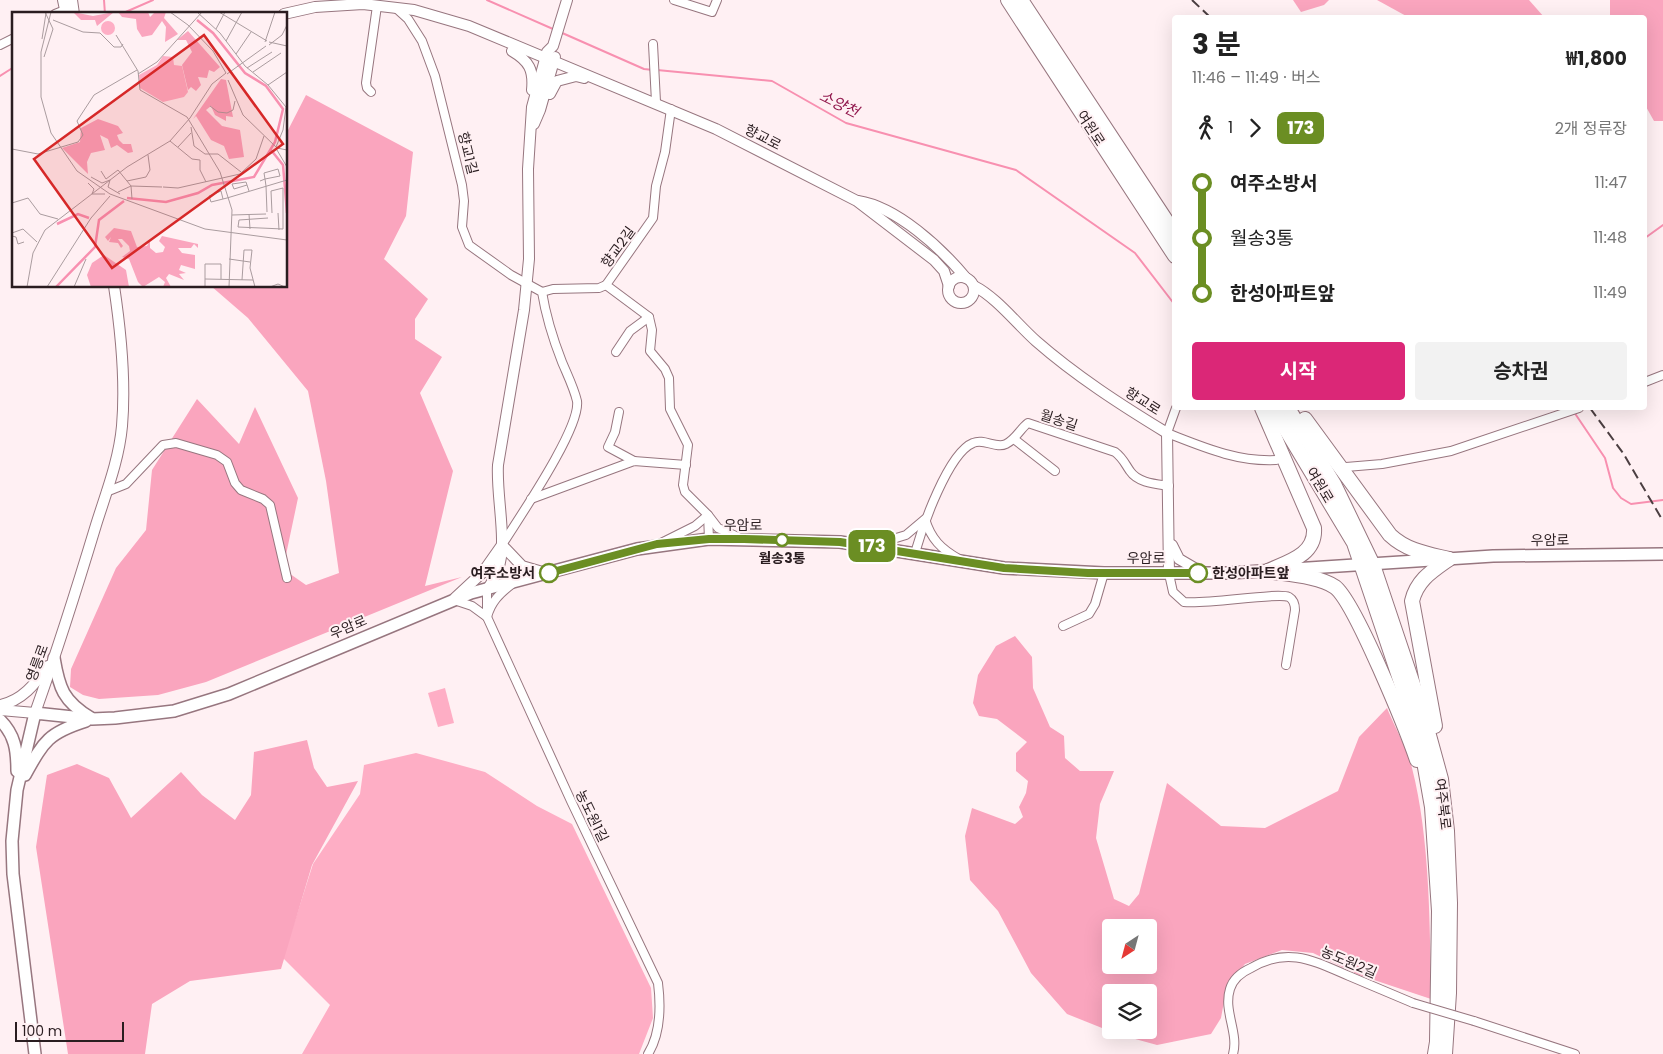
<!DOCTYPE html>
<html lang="ko">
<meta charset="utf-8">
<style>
:root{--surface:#fff;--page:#f2f2f2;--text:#222;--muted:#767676;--accent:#db2777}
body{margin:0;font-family:Poppins,"Noto Sans KR",sans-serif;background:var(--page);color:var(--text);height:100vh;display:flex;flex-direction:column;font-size:19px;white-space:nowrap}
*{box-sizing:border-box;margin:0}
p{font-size:16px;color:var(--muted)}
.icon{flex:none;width:28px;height:28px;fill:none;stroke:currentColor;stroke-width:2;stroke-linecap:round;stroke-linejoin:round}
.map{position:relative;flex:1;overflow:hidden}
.details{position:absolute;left:1172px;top:15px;width:475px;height:395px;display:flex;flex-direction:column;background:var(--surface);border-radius:5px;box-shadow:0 5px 20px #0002}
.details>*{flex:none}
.badge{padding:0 10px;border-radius:8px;font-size:18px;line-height:32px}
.needle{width:32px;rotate:216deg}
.fabs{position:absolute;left:1102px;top:919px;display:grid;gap:10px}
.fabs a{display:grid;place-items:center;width:55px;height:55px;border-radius:5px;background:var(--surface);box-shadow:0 5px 20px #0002;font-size:25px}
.scale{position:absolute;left:15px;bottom:12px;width:109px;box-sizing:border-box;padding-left:5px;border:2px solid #2a1d20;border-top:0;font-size:14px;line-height:18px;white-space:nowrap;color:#2a1d20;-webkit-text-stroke:4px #fff0f3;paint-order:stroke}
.map>.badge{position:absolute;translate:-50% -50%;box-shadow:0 0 0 2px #fff}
.legs{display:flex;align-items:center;gap:8px;height:55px;padding:0 20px;font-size:16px}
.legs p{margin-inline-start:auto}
.head{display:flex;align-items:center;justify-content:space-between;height:85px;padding:0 20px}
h1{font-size:28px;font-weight:700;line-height:38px}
.button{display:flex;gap:10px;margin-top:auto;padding:10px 20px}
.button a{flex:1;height:58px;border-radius:5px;background:var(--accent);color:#fff;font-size:20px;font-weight:700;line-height:58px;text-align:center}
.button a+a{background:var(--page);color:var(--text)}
ul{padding:0 20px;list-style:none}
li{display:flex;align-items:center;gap:18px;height:55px;font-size:19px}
li i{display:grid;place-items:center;width:8px;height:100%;margin:0 6px;background:currentColor}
li i::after{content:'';width:12px;height:12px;margin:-6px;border:4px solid;border-radius:50%;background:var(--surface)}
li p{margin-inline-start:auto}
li:first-child i{background:linear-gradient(#0000 50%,currentColor 0)}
li:last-child i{background:linear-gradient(currentColor 50%,#0000 0)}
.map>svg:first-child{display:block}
.green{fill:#feaec5}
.forest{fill:#faa5be;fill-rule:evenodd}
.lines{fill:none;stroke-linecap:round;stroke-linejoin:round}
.stream{stroke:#f890b0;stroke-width:2}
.minor-casing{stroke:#97767f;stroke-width:10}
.tertiary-casing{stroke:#97767f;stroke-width:12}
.secondary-casing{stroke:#97767f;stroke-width:14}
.trunk-casing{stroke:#97767f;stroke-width:16}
.minor{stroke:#fff;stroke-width:8}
.tertiary{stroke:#fff;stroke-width:10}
.secondary{stroke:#fff;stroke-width:11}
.trunk{stroke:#fff;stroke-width:14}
.rail{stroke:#4b3e41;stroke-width:2;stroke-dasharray:10 5;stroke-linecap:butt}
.minor-bridge-casing{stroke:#97767f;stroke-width:10;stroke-linecap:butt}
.minor-bridge{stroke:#fff;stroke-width:8}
.line-1-casing{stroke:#fff;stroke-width:11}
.line-1{stroke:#6b8e23;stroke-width:8}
.stop-1-dot{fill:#fff;stroke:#6b8e23;stroke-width:2.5}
.labels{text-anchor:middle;stroke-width:4;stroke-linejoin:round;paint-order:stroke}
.street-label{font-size:14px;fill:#2a1d20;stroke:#fff0f3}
.stop-label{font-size:14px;font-weight:bold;fill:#2a1d20;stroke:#fff0f3}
.water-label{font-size:15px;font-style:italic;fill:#92184d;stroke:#fff0f3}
.inset-river{fill:none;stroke:#f890b0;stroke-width:2.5}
.inset-road{fill:none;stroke:#aa9c9f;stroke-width:1}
.view{fill:#d62828;fill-opacity:0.15;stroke:#d62828;stroke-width:2.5}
.inset-edge{fill:none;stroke:#2a1d20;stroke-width:2.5}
</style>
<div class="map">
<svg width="1663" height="1054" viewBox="0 0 1663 1054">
<rect width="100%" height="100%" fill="#fff0f3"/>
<g class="green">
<path d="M445,688L454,723L438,727L428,693Z"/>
<path d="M416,753L485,772L537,806L572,824L651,988L653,1018L639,1054H302L330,1005L283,958L313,864L360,794L364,765Z"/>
</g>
<g class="forest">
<path d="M1293,0H1329L1324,5L1301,12Z"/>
<path d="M1377,0H1529L1544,17H1408Z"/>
<path d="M1610,0H1663V121H1654L1645,105V18L1610,17Z"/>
<path d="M306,95L413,152L406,216L384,259L428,299L415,319V339L442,357L420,393L453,471L425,586L462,577L206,682L158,695L99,699L83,695L70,687L71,669L116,568L146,530L152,470L197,399L239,444L255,407L298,498L283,569L306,585L339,573L326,481L308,391L248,318L211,286H286V134Z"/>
<path d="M1015,636L1032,657L1033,688L1050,727L1064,736L1065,758L1080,771H1114L1100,804L1096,838L1114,899L1129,906L1139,894L1167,783L1221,826L1265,828L1338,791L1359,737L1387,708C1395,728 1407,748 1412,768C1430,838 1430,926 1431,999L1359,975L1313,953L1282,950L1245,964L1227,985L1221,1018L1211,1034L1157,1045L1117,1034L1067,1014L1031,973L998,911L970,880L965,836L972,808L1015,824L1023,817L1019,807L1026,793L1028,781L1016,771V753L1027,742L997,719L979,716L973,703L978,675L996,646ZM1111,928H1149V965H1111ZM1111,992H1149V1030H1111Z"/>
<path d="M307,740L314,768L327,787L358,781L312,865L281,969L190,981L152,1004L145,1054H68L36,847L47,775L77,764L109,778L131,818L181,772L202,795L235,820L251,795L254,752Z"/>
</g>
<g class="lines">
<g class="stream">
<path d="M104,0L105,14"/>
<path d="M487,0L553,29"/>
<path d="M121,14L153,0"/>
<path d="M560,32L644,69L653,70"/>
<path d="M657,70L772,81L846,123L1016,170L1135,253L1175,305"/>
<path d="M0,76L14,67"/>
<path d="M1645,238L1663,225"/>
<path d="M1574,412L1605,458L1613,488L1621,498L1631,504L1663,500"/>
</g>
<g class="minor-casing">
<g id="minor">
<path d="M674,0L712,12L717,0"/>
<path d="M397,9L408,19L422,41L435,76L462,185L464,201L462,227L469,245L511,275L542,292C546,317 553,339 562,362C567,374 574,388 577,401C581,428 518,519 502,545"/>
<path d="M55,14L65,10"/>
<path d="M653,44L656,102"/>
<path d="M0,45L14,38"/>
<path d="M371,92L367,88L366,83L377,6"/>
<path d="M671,109L665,152L656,186L653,218L606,285L649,317L652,330L650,351L665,369L669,378L670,409L688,445L683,485L685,492L708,515L709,539"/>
<path d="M542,292L553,289L599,288L606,285"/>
<path d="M616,352L630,331L649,317"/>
<path d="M1645,382L1663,375"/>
<path d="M1176,408L1167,433C1203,447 1237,462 1276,460"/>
<path d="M619,412L615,432L608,447L634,461"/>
<path d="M1014,439L1055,471"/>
<path d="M1346,467L1382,464L1451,451L1579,408"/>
<path d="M106,492L126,484L163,445L176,443L217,455L227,462L235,483L241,490L263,499L270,505L287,578"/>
<path d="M531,499L634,461L686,465"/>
<path d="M661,543L695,526L708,515L718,528L738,537"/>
<path d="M873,545L906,535L925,519C931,539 941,549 959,559"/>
<path d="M915,553C922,528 948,453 973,443C984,438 996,449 1006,444C1016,439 1020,429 1028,423L1115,452C1123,458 1125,464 1130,471C1138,483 1156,484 1169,486"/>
<path d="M1169,574L1173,592L1184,602C1206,605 1277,592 1289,597C1294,600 1295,604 1295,610L1286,665"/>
<path d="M487,590V617L571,801L658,983C661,1007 661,1033 648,1054"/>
<path d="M454,600L472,606L487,617C491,602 499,594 512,584"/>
<path d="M1063,626L1089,614L1095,604L1104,573"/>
<path d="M1474,1021L1575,1054"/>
<path d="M1233,1054C1239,1033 1223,1011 1230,989C1233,979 1242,972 1251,968C1288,946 1314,961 1349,976C1370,985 1392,994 1413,1003"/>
</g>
</g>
<g class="tertiary-casing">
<g id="tertiary">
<path d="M63,0L66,14"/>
<path d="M72,0L74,14"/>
<path d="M284,14L315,7L363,4L414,10L469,26L716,129L857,201L934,260L944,271L949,286"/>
<path d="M512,51C529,61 534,70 532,90"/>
<path d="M550,94L557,81L576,76L584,78"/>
<path d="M534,124L540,110L555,57"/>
<path d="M858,201C897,207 941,248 966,278"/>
<circle cx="961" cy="290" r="13"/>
<path d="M974,286C996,297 1017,324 1036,341C1076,376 1121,405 1167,433L1169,574"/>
<path d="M1172,545L1179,559L1203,573"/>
<path d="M487,590C491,583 496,577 498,569C508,543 496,496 498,465L524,310L529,259L528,169L532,107L547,52L553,46L567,0"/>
<path d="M455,598L483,572L502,545L522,566L546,573"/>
<path d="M0,705C22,701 35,684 48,666"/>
<path d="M0,710L35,713C57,651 77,588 96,525C106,493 119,460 122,426C126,379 121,332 114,286"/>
</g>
</g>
<g class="secondary-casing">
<g id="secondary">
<path d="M54,658C59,688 63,701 91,718"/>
<path d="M0,720C15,735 17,750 17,771"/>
<path d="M25,775C44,741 48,733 86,721"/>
<path d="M35,1054L13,874L12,841L17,790L35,713L92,719L115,718L174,711L229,694L471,593L637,549L709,539L840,542L1004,568L1104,573H1230L1493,556L1663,554"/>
</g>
</g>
<g class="trunk-casing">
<g id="trunk">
<path d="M1008,0L1175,256"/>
<path d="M1021,0L1175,234"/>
<path d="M1262,408L1314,528C1316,555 1288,562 1268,571"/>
<path d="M1273,408L1354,543L1420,739L1432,807L1439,911L1437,1042L1435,1054"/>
<path d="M1288,408L1334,484L1373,565L1424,717L1441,779L1447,831L1450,903L1449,993L1445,1054"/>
<path d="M1305,419L1390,535C1407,551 1428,554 1449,559"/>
<path d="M1268,571C1286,574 1320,576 1335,587C1355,602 1407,731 1417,760"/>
<path d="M1435,726L1412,601C1417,580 1432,571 1449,559"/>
</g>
</g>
<use href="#minor" class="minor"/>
<use href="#tertiary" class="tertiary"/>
<use href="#secondary" class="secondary"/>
<use href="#trunk" class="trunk"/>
<g class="rail">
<path d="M1192,0L1211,18"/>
<path d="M1590,408L1623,453L1663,521"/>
</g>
<g class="minor-bridge-casing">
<path id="minor-bridge" d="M1413,1003L1474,1021"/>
</g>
<use href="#minor-bridge" class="minor-bridge"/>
</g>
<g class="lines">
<g class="line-1-casing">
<path id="line-1" d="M549,573L657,544L709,539H744L840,542L1004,568L1088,573H1198"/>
</g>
<use href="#line-1" class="line-1"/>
</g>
<g class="stop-1-dot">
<circle cx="782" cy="540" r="6"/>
<circle cx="549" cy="573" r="9"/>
<circle cx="1198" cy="573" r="9"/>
</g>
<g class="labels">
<g class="street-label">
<text transform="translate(1091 128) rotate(57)" y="5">여원로</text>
<text transform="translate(763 137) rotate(27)" y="5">향교로</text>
<text transform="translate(468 153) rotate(76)" y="5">향교1길</text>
<text transform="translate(618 247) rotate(-54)" y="5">향교2길</text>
<text transform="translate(1143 401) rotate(32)" y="5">향교로</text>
<text transform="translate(1059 420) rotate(18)" y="5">월송길</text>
<text transform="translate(1320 485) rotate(59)" y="5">여원로</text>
<text x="743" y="530">우암로</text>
<text transform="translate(1550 540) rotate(-1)" y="5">우암로</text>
<text x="1146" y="563">우암로</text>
<text transform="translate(348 627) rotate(-23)" y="5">우암로</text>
<text transform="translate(37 663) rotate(-70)" y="5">영릉로</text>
<text transform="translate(1443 804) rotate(83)" y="5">여주북로</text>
<text transform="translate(592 816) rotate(64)" y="5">농도원1길</text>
<text transform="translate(1349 962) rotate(23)" y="5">농도원2길</text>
</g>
<g class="stop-label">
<text x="782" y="563">월송3통</text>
<text x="535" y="578" text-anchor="end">여주소방서</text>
<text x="1212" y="578" text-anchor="start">한성아파트앞</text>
</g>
<g class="water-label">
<text transform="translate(839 104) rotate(26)" y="5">소양천</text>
</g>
</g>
<g transform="translate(12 12)">
<rect width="275" height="275" fill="#fff0f3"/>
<path d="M89 16a7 7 0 1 1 14 0a7 7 0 1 1-14 0ZM151,44L161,45L162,53L170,54L176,80L172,85L151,90L128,76L127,63L145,53Z" fill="#feaec5"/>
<path d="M61,0L81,4L102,0L85,14L83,8H69ZM106,0H136L138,5L143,0H154L152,6L166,22L153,30L154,15L150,9L140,23L130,25L125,17L124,7L110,5ZM176,19L208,55L202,60L197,58L195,66L186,65L189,73L184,79L179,75L176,78L170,53L180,40L174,28H165ZM209,67L214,68L221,105L214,104V109L203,103L199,94L194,98L210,114L228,118L232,145L217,147L212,134L199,128L184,104L181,107ZM86,107L106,114L111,121L105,123L107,128L111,132H119L121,140L116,141L105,133L99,136L96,127L88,123L93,138L79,141L75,150L76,162L50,136L68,130L69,116ZM102,216L119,219L125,235L135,234L138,228V236L144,241L151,240L153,235L147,229L150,224L186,232V236L182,232L179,236H166L170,241L183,243V257L169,253L167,258L174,261L167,262L172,268L157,262L154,266L159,275H151L153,270L147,265L131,275L126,270L117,247L110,245L118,239L117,234L110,227H106L111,234L109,236L106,231L97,230L99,225L96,229L93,225ZM92,243L114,258L117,275H79L75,263L80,251Z" fill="#faa5be"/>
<path class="inset-river" d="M259,138L271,153L275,201M115,186L154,190L186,181L200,173L242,165L263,130L271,97L254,74L233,61L201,21L185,8M45,212L66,202L77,206M44,275L83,235L87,208L112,189"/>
<path class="inset-road" d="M39,0L29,40V85L39,121L65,159L98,182L193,217L275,228M185,0L208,21L233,54L256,73L274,95L271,118L264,135M207,0L255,29M41,8L71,20L88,21L102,35H109L111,32M204,17L213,0M104,23L126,59L128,78L175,105L208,160L220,198L217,275M30,27L34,1M214,29L230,0M253,30L263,0M257,30L275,34M257,33L270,23L275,13M224,42L239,20M32,45L41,17L33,0M235,56L260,40M241,60L269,41M126,62L145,50L190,0M215,62L254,34M216,68L231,103L265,136L275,138M256,73L275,60M198,94L206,100L215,101L221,98L223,89M179,115L182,134L193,142H206L229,160M158,129L180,147L188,148V158L194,170M166,135L179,121M0,137L26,142L66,130L71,123L65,109L82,83L125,58M265,138L275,155M89,159L94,167L106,158L119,174L150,175M79,165L90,171L98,168M98,168L96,175L108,182M115,169L134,165L138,158L136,143M248,169L253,167L268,164L266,157L252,161L253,167L254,174L255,200M76,171L82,177L80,182H93M235,173L222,177L220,172L234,170L237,179M151,175L166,176L228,162L244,147L252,124M106,180L119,174L120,187M211,187L209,179L197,184L199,190L215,186L275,168M0,191L16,186L28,202L46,207M266,201L267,218M237,202L238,217M220,203L254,202M256,206L227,208L226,215L271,217V176L259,179L260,201M0,221L11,217L25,230M0,224L4,225L6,232L12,230M217,247L238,250M193,267L241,268M230,268L232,238H240L238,256L243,275M15,275L21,241L33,218L115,155L158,129L178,106L200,72L214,61L201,39L176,13L158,0M35,275L79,206L98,184M62,275L74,247M193,275V252H209V267M258,275L266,272L273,275"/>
<path class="view" d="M192,23L271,132L100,256L22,147Z"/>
<rect width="275" height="275" class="inset-edge"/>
</g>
</svg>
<div class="fabs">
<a><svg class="needle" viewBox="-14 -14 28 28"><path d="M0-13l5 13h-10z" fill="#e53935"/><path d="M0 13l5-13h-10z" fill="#767676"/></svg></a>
<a><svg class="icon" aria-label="layers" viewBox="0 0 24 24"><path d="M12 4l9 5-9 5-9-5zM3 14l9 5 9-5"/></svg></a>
</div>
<div class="scale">100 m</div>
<b class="badge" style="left:872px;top:546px;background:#6b8e23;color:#fff">173</b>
<section class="details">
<div class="head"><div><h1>3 분</h1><p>11:46 – 11:49 · 버스</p></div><b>₩1,800</b></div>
<div class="legs"><svg class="icon" aria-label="walk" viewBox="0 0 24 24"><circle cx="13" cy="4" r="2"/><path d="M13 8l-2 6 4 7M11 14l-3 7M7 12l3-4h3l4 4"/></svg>1<svg class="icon" aria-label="forward" viewBox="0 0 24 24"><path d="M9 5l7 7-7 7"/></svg><b class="badge" style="background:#6b8e23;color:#fff">173</b><p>2개 정류장</p></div>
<ul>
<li><i style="color:#6b8e23"></i><b>여주소방서</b><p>11:47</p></li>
<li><i style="color:#6b8e23"></i><span>월송3통</span><p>11:48</p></li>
<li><i style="color:#6b8e23"></i><b>한성아파트앞</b><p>11:49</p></li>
</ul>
<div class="button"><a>시작</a><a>승차권</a></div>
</section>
</div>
